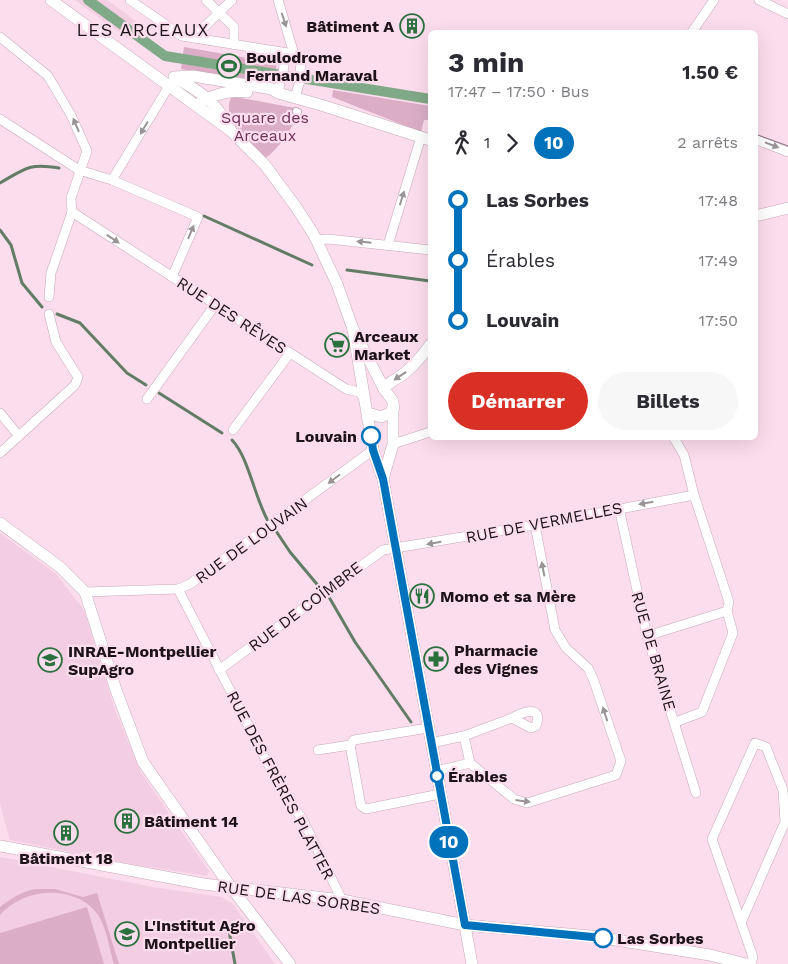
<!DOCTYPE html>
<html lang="fr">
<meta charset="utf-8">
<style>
:root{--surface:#fff;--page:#f7f7f7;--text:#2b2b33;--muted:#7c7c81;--accent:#d93025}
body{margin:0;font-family:"Work Sans",sans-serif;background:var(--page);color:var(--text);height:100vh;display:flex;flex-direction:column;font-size:19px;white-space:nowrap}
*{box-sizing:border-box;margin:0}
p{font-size:16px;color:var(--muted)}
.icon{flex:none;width:28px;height:28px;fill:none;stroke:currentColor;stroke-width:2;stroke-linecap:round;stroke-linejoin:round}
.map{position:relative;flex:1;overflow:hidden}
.sheet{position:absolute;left:428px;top:30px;width:330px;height:410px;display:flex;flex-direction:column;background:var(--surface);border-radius:8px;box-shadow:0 5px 20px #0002}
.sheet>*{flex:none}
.badge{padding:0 10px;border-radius:16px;font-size:18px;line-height:32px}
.map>.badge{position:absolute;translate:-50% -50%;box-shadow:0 0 0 2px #fff}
.legs{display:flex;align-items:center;gap:8px;height:55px;padding:0 20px;font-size:16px}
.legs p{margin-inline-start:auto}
.head{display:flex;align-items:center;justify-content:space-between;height:85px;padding:0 20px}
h1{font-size:28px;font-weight:700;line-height:38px}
.primary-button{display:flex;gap:10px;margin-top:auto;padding:10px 20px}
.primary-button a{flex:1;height:58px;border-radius:30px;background:var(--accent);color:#fff;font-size:20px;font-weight:700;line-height:58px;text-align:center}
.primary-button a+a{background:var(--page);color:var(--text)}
ul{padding:0 20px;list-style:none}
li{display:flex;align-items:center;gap:18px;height:60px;font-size:19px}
li i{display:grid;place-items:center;width:8px;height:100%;margin:0 6px;background:currentColor}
li i::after{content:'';width:12px;height:12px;margin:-6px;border:4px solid;border-radius:50%;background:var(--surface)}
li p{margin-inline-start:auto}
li:first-child i{background:linear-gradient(#0000 50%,currentColor 0)}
li:last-child i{background:linear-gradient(currentColor 50%,#0000 0)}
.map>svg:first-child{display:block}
.built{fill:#f3cde1}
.green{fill:#dbaec6}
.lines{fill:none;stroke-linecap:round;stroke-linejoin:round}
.stream{stroke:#627c65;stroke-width:3}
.canal{stroke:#80a987;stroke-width:10}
.pedestrian-casing{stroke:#c6a9b8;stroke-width:8}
.minor-casing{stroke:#c6a9b8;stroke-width:10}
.tertiary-casing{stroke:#c6a9b8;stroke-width:12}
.pedestrian{stroke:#fff;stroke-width:6}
.minor{stroke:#fff;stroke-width:9}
.tertiary{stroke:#fff;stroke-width:11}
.tram{stroke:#83707a;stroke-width:1}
.oneway{fill:#999497}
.line-1-casing{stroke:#fff;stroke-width:11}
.line-1{stroke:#0072bc;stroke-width:8}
.stop-1-dot{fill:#fff;stroke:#0072bc;stroke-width:2.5}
.labels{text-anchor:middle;stroke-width:4.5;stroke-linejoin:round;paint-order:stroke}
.poi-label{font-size:16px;font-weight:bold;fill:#1c1217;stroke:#fcdded;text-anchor:start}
.park-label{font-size:16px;fill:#6e3257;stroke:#fcdded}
.street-label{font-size:16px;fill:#1c1217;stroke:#fcdded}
.stop-label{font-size:16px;font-weight:bold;fill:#1c1217;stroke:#fcdded;text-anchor:start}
.neighbourhood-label{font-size:18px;letter-spacing:1px;fill:#1c1217;stroke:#fcdded}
</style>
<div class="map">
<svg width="788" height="964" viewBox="0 0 788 964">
<rect width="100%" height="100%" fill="#fcdded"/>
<g class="built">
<path d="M75,0H107L140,24L129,39Z"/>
<path d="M0,533L56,574L84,610L115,710L141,773L209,871L207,876L136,865L94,857V854L83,852L80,854L10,840L0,804Z"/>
<path d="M0,857L153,887L221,897L233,904L275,964H0Z"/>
</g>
<g class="green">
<path d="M184,47L277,63L273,85L181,69Z"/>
<path d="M333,90L430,106V120H424L421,132L332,97Z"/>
<path d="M236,97L295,108C298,126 279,147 266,158C252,143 220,120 231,98Z"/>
<path d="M35,889H55L83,897L97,893L119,964H114C109,948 106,922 94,910C70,884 22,889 0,915V907C11,898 22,892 35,889Z"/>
<path d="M87,907L104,964H0V933Z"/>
</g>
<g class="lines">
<g class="stream">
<path d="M0,183C26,168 29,163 59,168"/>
<path d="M204,216L312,265"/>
<path d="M0,230L11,245L22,283L42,307"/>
<path d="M347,270L430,281"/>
<path d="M57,314L80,323L127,373L146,385"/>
<path d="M159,393L222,433"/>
<path d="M232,440C249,458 254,496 268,521"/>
<path d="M276,531L290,552L321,589"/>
<path d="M329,597L355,642L411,722"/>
<path d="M228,925L235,964"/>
</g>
<path class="canal" d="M88,0L165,56L430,99"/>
<g class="pedestrian-casing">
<path id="pedestrian" d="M296,111L298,112"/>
</g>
<g class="minor-casing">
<g id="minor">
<path d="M130,0L182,36L294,54"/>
<path d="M206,0L234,27V44"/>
<path d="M278,0L294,54L301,62L300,75"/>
<path d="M759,0L788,14"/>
<path d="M692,32L714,0"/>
<path d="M0,37L48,76L71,115L87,151L71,198L72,212L51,273L49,297"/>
<path d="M193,38L232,0"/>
<path d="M283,72L285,59L294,54"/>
<path d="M278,93L281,78"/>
<path d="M295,97L300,81"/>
<path d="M0,119L79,170L112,180L198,217L172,277"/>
<path d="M755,139L788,152"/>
<path d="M112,180L169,86"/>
<path d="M72,212L346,389L359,392L365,399"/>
<path d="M317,240L328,239L430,250"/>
<path d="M388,245L421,137"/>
<path d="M147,399L215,305"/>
<path d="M0,413L19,436"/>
<path d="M233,430L290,353"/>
<path d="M393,444L430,432"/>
<path d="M0,453L75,385L78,377L56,342L49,314"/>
<path d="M619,508L647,636L696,793"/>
<path d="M178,589L268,764L287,800L302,818L342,900"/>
<path d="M85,592L178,589L190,584L373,450"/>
<path d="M647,636L727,611L729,602L694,495L684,455L674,438"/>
<path d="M219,670L383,550L535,525L694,495"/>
<path d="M676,722L702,712L733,633L727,611"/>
<path d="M464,736L470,763"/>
<path d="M431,743L464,736L512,718L531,728L536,726C544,703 521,713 512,718"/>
<path d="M350,745L361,806L366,809L440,794"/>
<path d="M318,750L350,745L354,740L428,728"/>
<path d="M436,771L470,763L514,799L527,803L616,775L621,761L594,681L588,668L566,648L555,630L535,525"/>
<path d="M741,923L785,822L783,790L766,747L755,743L712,839L753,957L751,964"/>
</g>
</g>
<g class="tertiary-casing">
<g id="tertiary">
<path d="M51,0L231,131L265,165L296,207L314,235L337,284L353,329L384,389L393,401V444L383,479"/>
<path d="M174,77L193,76L272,89L278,93L321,105L430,140"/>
<path d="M175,78C198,89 220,106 231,131"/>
<path d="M202,101C217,94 229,90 247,92"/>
<path d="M755,216L788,208"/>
<path d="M353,329L373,450L383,479L472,964"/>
<path d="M384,389C389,381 398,379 406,372C415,364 423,355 430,345"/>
<path d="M368,413L381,417L390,413L394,407"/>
<path d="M0,523L60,567L85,592L116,690L143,762L230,886L290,964"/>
<path d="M0,846L203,884L342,900L465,925L591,936L710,955L746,964"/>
</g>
</g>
<use href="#pedestrian" class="pedestrian"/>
<use href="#minor" class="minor"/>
<use href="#tertiary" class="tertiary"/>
<path class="tram" d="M755,134L788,146"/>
</g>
<defs><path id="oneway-solid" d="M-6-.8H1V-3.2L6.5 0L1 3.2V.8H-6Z" transform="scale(1.25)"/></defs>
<g class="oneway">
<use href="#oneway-solid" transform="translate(284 20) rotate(72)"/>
<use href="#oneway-solid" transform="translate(76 125) rotate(-113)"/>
<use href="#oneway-solid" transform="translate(144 128) rotate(121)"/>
<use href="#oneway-solid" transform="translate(772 145) rotate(21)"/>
<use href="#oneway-solid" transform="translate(402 198) rotate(-73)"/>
<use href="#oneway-solid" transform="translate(191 232) rotate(-67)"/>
<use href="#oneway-solid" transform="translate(113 239) rotate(33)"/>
<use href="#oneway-solid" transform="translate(364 242) rotate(-174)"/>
<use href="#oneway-solid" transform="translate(400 376) rotate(146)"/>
<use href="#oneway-solid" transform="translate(334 479) rotate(143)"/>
<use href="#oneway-solid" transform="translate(646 503) rotate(170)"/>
<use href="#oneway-solid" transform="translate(434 543) rotate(170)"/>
<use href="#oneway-solid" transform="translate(543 569) rotate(-101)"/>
<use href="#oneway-solid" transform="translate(605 714) rotate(-108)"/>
<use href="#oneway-solid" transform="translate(523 801) rotate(7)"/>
</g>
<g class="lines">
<g class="line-1-casing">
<path id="line-1" d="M371,436L373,450L383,479L465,925L603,938"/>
</g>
<use href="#line-1" class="line-1"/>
</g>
<defs>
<g id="building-ring" transform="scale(1.25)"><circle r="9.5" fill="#fcdded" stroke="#2a713d" stroke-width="1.5"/><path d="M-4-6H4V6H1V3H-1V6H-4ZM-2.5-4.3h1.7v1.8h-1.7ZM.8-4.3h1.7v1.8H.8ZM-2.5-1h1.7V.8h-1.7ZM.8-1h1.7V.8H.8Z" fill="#2a713d"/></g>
<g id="stadium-ring" transform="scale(1.25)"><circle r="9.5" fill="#fcdded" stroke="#2a713d" stroke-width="1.5"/><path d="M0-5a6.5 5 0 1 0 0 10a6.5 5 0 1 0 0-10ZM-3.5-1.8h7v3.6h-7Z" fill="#2a713d"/></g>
<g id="supermarket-ring" transform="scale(1.25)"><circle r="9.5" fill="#fcdded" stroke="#2a713d" stroke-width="1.5"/><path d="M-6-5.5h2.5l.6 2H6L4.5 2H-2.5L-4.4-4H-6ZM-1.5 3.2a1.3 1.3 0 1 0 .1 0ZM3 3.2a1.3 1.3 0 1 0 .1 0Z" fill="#2a713d"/></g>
<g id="restaurant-ring" transform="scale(1.25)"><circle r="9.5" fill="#fcdded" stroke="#2a713d" stroke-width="1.5"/><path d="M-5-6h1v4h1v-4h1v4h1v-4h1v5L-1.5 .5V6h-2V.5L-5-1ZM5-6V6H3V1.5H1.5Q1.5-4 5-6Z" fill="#2a713d"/></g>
<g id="pharmacy-ring" transform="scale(1.25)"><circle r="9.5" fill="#fcdded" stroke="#2a713d" stroke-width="1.5"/><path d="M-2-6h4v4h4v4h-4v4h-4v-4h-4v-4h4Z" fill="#2a713d"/></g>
<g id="university-ring" transform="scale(1.25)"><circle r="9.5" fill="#fcdded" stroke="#2a713d" stroke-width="1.5"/><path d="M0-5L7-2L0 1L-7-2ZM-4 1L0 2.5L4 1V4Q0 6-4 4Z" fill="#2a713d"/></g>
</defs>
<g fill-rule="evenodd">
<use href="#building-ring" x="412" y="26"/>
<use href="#stadium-ring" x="229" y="66"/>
<use href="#supermarket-ring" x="337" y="345"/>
<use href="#restaurant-ring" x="422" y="596"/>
<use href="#pharmacy-ring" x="436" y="659"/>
<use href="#university-ring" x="50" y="660"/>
<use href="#building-ring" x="127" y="821"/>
<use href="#building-ring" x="66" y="833"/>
<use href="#university-ring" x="127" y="934"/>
</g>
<g class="stop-1-dot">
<circle cx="371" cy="436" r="9"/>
<circle cx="437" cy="776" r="6"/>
<circle cx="603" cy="938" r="9"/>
</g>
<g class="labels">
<g class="poi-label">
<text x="394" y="32" text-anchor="end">Bâtiment A</text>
<text x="246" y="63">Boulodrome<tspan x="246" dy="18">Fernand Maraval</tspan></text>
<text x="354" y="342">Arceaux<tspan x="354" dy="18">Market</tspan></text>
<text x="440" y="602">Momo et sa Mère</text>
<text x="454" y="656">Pharmacie<tspan x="454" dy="18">des Vignes</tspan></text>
<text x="68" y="657">INRAE-Montpellier<tspan x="68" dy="18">SupAgro</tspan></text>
<text x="144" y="827">Bâtiment 14</text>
<text x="66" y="864" text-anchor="middle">Bâtiment 18</text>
<text x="144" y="931">L'Institut Agro<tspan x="144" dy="18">Montpellier</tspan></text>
</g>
<g class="park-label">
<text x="265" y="123">Square des<tspan x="265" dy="18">Arceaux</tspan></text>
</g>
<g class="street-label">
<text transform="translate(232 315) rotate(33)" y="6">RUE DES RÊVES</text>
<text transform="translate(544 522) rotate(-11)" y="6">RUE DE VERMELLES</text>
<text transform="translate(251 540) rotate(-36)" y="6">RUE DE LOUVAIN</text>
<text transform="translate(305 606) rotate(-37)" y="6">RUE DE COÏMBRE</text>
<text transform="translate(654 651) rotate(74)" y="6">RUE DE BRAINE</text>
<text transform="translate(281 785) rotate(62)" y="6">RUE DES FRÈRES PLATTER</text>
<text transform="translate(299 897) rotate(8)" y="6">RUE DE LAS SORBES</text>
</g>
<g class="stop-label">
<text x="357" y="442" text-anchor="end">Louvain</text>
<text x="448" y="782">Érables</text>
<text x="617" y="944">Las Sorbes</text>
</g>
<g class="neighbourhood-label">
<text x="143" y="36">LES ARCEAUX</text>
</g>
</g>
</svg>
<b class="badge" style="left:449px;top:842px;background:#0072bc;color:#fff">10</b>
<section class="sheet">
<div class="head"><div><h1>3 min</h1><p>17:47 – 17:50 · Bus</p></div><b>1.50 €</b></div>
<div class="legs"><svg class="icon" aria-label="walk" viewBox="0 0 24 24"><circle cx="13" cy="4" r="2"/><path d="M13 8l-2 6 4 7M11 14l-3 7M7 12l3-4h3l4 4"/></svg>1<svg class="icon" aria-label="forward" viewBox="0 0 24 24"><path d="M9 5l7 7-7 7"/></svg><b class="badge" style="background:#0072bc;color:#fff">10</b><p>2 arrêts</p></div>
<ul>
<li><i style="color:#0072bc"></i><b>Las Sorbes</b><p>17:48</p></li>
<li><i style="color:#0072bc"></i><span>Érables</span><p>17:49</p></li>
<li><i style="color:#0072bc"></i><b>Louvain</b><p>17:50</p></li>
</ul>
<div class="primary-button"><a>Démarrer</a><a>Billets</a></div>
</section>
</div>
